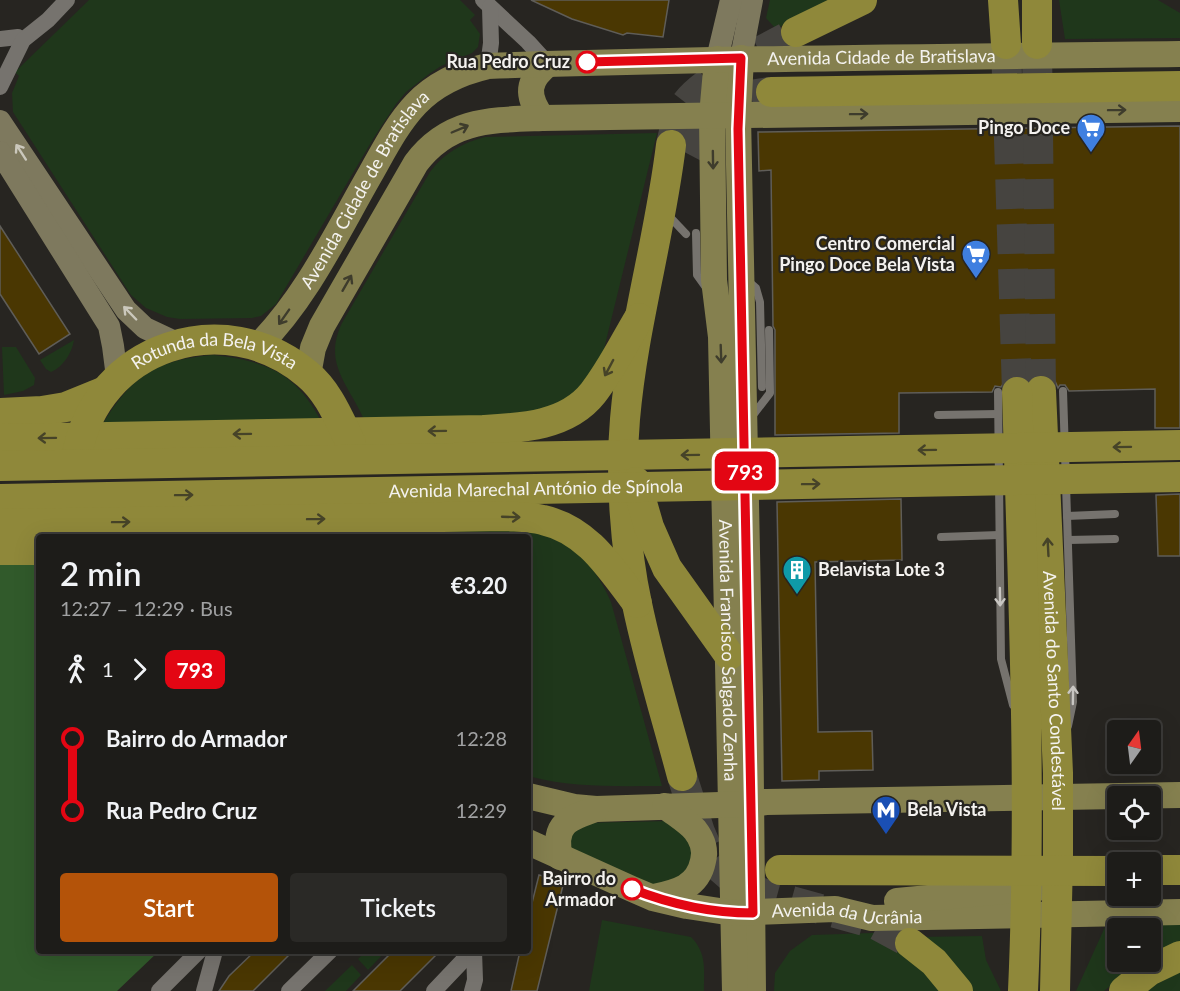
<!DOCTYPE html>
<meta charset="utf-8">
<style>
:root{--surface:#1d1c19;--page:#2a2926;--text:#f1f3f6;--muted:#a0a1a2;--line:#3b3a38;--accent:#b45309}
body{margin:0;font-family:Lato,sans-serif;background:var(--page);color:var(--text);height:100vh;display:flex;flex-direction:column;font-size:22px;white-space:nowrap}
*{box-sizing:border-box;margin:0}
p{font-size:20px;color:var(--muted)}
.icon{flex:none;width:33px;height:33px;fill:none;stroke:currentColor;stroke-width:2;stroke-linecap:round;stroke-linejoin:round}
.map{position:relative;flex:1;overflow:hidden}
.drawer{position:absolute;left:36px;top:534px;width:495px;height:420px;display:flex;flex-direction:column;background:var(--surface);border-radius:6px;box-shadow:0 6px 24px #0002,0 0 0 2px var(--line)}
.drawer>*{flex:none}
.badge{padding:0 12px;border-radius:9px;font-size:21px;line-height:39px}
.needle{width:39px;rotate:14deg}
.fabs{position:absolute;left:1107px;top:720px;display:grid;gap:12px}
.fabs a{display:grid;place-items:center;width:54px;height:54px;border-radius:6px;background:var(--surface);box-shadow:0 6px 24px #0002,0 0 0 2px var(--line);font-size:30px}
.map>.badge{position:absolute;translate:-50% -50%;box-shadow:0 0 0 3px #fff}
.legs{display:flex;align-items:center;gap:9px;height:66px;padding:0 24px;font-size:20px}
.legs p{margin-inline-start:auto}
.summary{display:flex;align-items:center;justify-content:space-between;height:102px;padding:0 24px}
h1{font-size:33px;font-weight:600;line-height:45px}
.cta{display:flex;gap:12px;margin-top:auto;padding:12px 24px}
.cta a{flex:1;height:69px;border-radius:6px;background:var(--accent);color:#fff;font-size:24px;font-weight:600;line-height:69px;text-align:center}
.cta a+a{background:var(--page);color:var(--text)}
ul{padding:0 24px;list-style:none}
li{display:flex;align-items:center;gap:21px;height:72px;font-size:22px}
li i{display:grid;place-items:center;width:9px;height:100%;margin:0 8px;background:currentColor}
li i::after{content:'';width:15px;height:15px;margin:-8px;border:4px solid;border-radius:50%;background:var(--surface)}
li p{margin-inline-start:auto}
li:first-child i{background:linear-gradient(#0000 50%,currentColor 0)}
li:last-child i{background:linear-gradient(currentColor 50%,#0000 0)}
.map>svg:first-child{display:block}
.green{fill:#1f371b}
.forest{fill:#315a2b}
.building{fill:#4a3702;stroke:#5f5d58;stroke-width:1.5}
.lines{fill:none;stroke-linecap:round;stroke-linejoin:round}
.highway-tunnel{stroke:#464440;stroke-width:30;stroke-dasharray:30 15;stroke-linecap:butt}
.lane{stroke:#76736e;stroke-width:8}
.street{stroke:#76736e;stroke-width:16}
.secondary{stroke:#7e795e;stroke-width:22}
.primary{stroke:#85804f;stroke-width:26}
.highway{stroke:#8f883a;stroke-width:30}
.oneway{stroke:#3e3c2c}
.oneway2{stroke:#cbc8bc}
.oneway3{stroke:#464328}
.oneway4{stroke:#c8c6c2}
.line-1-casing{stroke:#fff;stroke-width:14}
.line-1{stroke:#e30613;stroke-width:9}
.stop-1-dot{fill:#fff;stroke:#e30613;stroke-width:3}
.labels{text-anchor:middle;stroke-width:4.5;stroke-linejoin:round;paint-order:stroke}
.street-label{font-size:18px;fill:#f4f2ef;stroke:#272521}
.stop-label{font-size:18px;font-weight:bold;fill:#f4f2ef;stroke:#272521;text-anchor:end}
.poi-label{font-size:18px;font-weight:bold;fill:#f4f2ef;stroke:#272521;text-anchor:end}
</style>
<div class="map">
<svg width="1180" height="991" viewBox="0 0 1180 991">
<rect width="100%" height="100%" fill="#272521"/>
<g class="green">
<path d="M89,0H460L475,15L470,20L480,34L478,47L472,53L441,66L429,74L406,92L396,104L373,139L276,304L261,316L252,318L180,319L167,317L146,308L131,295L13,112L12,93L19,76L15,72Z"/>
<path d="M770,0H829L776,29L766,18Z"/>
<path d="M1059,0H1158L1180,13V38L1065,39Z"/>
<path d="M657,133L603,353L589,378L568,399L536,414L365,422C350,385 322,365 342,323L430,172C444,153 462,143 485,137Z"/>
<path d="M74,340C72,353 63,367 51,372L46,369L40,360Z"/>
<path d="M2,347H16L35,378L34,385L23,391L4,395Z"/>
<path d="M213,355C266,361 295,372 321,421L102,425C132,375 156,360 213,355Z"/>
<path d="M498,529C514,531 530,531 545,535C577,542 599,574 611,602L662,786C616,786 573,788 528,776V537H364L366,531Z"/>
<path d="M670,821L693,835V871L659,888L569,848L567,830L580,823Z"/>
<path d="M602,920L691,937C707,953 704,970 704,991H589Z"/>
<path d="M1180,924V943L1151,956L1150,928H1118V962H1139L1104,991H1076L1105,927Z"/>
<path d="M902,932L945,991H774L775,973L790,951L812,935Z"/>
<path d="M982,936L986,960L1001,991H972L917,937Z"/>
<path d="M366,951H386L368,970L358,959Z"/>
<path d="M352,965L361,975L346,991H325Z"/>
<path d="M1180,972V991H1145L1158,981Z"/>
</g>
<path class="forest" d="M0,564H39V951H159L117,991H0Z"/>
<g class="building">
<path d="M531,0H669L663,37L627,33L623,35L572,19Z"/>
<path d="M1180,126V428H1155V389L1069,391L1065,385H1060L1058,388L1055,381L1049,376L1041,374L1032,376L1029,380L1017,375L1008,377L1001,387L995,386L992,392L899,393V433L775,435V330L773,326L771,170L759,171L758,132Z"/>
<path d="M0,226L70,334L39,354L0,294Z"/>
<path d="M1180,494V556H1158L1156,495Z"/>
<path d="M901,499L902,560L815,562L818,732L872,731L873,770L819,771V780L782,781L777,502Z"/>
<path d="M539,875L564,881L537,991H511L520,951H528V919Z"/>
<path d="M255,951H293L253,991H219L229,976Z"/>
<path d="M393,951H440L400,991H353Z"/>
</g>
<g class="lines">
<g class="highway-tunnel">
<path d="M1006,44L1017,392"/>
<path d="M1037,44L1041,391"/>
<path d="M671,145C674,132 676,117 684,106C703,78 766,49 796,32"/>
<path d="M690,155C714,109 718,98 771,92"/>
<path d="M682,776L700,832L709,853L721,869L736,882L762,893L875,924L910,943"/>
</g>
<g class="lane">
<path d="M668,215L686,234"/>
<path d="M696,233L697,275L707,289"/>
<path d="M748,281L756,288L760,302L762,387"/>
<path d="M1063,391L1073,702L1068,726"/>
<path d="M998,392L1001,659L1013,705"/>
<path d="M938,415L998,414"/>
<path d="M750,419L770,393L769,330"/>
<path d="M1067,516L1115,514"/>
<path d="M941,537L999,535"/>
<path d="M1068,540L1115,539"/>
</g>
<g class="street">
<path d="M483,0L528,42L548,64"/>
<path d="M0,39L18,37L23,40"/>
<path d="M488,66L491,43L490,7"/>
<path d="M0,87L23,40L48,20L67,0"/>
<path d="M159,991L199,951"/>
<path d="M204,991L215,951"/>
<path d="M289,991L330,951"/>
<path d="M434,991L472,951"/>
<path d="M472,991L475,980L474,951"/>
</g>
<g class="secondary">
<path d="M741,58L752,0"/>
<path d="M717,59L731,0"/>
<path d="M0,121L126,310L145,328L179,344"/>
<path d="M0,152L109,326L113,346L117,377"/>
</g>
<g class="primary">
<path d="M741,58L738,116L750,697L753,991"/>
<path id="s1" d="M717,59L712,116L714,280L721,337L735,991"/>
<path d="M542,118C526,95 527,81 548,64"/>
<path id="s2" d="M258,346C307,297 337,232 371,173C384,150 397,124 416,104C435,84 462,72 488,66C719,58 949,57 1180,54"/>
<path d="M308,375L313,348L322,326L416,163C449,119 491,120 542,118L1180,109"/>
<path d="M528,796L574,807L596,809L751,804L766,802L1180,795"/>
<path id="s3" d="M528,842L632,889L653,898L687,906L733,913L835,909L872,918L1180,912"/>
<path d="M560,857C552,824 569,818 596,809"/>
<path d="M654,897C677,892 698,887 703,861C706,850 702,839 695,830C687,821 675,814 665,806"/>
<path d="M897,901L1046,887"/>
</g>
<g class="highway">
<path d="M1003,0L1006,44"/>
<path d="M796,32L862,0"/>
<path d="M1037,44V0"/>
<path d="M771,92L1180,86"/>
<path d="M671,145C660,237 633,326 625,419C620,476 625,548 637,604C649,662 667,719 682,776"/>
<path id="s4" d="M1041,391L1058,773V858L1055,991"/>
<path d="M1017,392C1023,591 1032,791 1023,991"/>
<path d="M0,413L42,411L66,407L103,392"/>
<path d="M0,439L483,430C521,428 567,426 593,393C611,370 624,343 639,318"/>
<path id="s5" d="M77,455C96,346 225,304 307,374C329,392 339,419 351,443V447"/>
<path d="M0,466L1180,445"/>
<path d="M636,482L649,527L667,568L729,655"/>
<path id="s6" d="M0,499L1180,477"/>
<path d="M0,524L505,516C518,517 531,517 543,520C588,530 611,569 637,603"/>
<path d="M0,550H39"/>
<path d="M780,870L1118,871"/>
<path d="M1150,870H1180"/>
<path d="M910,943L934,962L958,991"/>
<path d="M1124,991L1149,971L1180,956"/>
</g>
</g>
<defs><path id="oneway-shaft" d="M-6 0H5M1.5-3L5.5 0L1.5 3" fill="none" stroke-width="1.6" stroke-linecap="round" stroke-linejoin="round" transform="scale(1.5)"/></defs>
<g class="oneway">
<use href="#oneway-shaft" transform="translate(1117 110) rotate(-1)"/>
<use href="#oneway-shaft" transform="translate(859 114) rotate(-1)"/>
<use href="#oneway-shaft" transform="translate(460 129) rotate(-23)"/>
<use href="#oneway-shaft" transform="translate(713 160) rotate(89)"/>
<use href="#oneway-shaft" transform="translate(347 283) rotate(-60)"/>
<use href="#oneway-shaft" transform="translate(284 317) rotate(125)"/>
<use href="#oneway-shaft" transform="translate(721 354) rotate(88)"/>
</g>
<g class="oneway2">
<use href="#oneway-shaft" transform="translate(21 152) rotate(-123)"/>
<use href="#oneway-shaft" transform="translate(130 313) rotate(-134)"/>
</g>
<g class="oneway3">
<use href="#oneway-shaft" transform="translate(609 368) rotate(118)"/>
<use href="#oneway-shaft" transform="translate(437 431) rotate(179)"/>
<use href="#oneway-shaft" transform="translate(242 434) rotate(179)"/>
<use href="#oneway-shaft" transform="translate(47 438) rotate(179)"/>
<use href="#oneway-shaft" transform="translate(1122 447) rotate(179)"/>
<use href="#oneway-shaft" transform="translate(927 450) rotate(179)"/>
<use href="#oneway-shaft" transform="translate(690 455) rotate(179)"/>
<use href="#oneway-shaft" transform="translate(811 484) rotate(-1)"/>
<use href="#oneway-shaft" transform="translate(184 495) rotate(-1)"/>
<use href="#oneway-shaft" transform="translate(511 517) rotate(2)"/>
<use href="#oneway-shaft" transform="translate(316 519) rotate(-1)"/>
<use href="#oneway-shaft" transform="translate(121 522) rotate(-1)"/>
<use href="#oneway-shaft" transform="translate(1048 547) rotate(-93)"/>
</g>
<g class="oneway4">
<use href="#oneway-shaft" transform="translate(1000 597) rotate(89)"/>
<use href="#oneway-shaft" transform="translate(1073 695) rotate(-89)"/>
</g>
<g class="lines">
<g class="line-1-casing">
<path id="line-1" d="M587,62L741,58L738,129L753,913C712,913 670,904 632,889"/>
</g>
<use href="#line-1" class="line-1"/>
</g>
<defs>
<g id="supermarket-pin" transform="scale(1.5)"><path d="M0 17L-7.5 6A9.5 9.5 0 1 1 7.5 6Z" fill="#3f7fe0" stroke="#272521"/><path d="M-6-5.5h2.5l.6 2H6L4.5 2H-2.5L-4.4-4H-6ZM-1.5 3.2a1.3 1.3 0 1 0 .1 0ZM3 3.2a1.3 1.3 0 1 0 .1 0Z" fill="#fff"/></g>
<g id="building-pin" transform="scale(1.5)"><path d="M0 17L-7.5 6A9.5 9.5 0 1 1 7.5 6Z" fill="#0f9aa8" stroke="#272521"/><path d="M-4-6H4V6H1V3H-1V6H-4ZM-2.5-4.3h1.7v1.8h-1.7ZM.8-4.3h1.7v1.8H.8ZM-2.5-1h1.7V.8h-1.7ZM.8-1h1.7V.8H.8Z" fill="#fff"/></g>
<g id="metro-pin" transform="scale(1.5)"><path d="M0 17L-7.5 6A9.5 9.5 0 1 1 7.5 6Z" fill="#1a4fb4" stroke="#272521"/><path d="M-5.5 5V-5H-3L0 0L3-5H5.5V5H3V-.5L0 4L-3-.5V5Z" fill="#fff"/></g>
</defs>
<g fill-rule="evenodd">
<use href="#supermarket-pin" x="1091" y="128"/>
<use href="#supermarket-pin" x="976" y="254"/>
<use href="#building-pin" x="797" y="570"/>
<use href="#metro-pin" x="886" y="810"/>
</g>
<g class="stop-1-dot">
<circle cx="587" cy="62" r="10"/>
<circle cx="632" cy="889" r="10"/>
</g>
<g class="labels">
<g class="street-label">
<text dy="6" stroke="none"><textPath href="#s2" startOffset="766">Avenida Cidade de Bratislava</textPath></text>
<text dy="6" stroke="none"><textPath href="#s2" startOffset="190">Avenida Cidade de Bratislava</textPath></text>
<text dy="6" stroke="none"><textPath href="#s5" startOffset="195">Rotunda da Bela Vista</textPath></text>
<text dy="6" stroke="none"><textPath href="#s6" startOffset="536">Avenida Marechal António de Spínola</textPath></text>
<text dy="6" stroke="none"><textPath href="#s1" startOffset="592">Avenida Francisco Salgado Zenha</textPath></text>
<text dy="6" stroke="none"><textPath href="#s4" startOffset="300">Avenida do Santo Condestável</textPath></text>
<text dy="6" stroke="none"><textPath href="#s3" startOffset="333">Avenida da Ucrânia</textPath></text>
</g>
<g class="stop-label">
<text x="570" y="68">Rua Pedro Cruz</text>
<text x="616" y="885">Bairro do<tspan x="616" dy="21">Armador</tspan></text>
</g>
<g class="poi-label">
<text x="1070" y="134">Pingo Doce</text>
<text x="955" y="250">Centro Comercial<tspan x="955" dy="21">Pingo Doce Bela Vista</tspan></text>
<text x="818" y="576" text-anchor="start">Belavista Lote 3</text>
<text x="907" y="816" text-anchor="start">Bela Vista</text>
</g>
</g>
</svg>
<div class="fabs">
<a><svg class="needle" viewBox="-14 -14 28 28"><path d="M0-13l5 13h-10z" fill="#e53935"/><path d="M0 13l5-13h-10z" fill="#a0a1a2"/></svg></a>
<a><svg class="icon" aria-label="locate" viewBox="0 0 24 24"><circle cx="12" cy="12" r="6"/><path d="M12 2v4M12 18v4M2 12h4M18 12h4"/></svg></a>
<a>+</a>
<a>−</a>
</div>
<b class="badge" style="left:745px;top:471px;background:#e30613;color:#fff">793</b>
<section class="drawer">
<div class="summary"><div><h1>2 min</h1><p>12:27 – 12:29 · Bus</p></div><b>€3.20</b></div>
<div class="legs"><svg class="icon" aria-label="walk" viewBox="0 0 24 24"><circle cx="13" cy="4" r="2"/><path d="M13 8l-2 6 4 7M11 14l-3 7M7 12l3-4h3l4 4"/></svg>1<svg class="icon" aria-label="forward" viewBox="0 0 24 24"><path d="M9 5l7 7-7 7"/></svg><b class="badge" style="background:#e30613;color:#fff">793</b></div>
<ul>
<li><i style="color:#e30613"></i><b>Bairro do Armador</b><p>12:28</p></li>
<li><i style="color:#e30613"></i><b>Rua Pedro Cruz</b><p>12:29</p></li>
</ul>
<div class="cta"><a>Start</a><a>Tickets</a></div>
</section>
</div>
